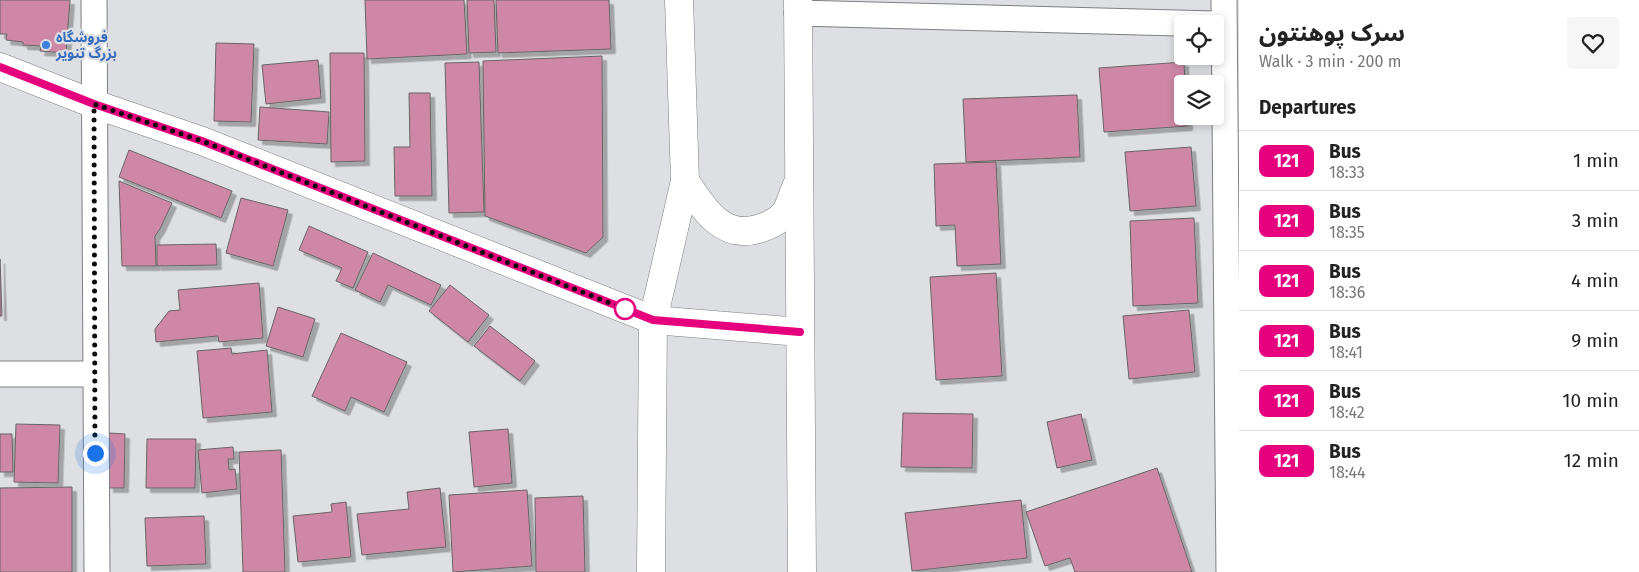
<!DOCTYPE html>
<meta charset="utf-8">
<style>
:root{--surface:#fff;--page:#f6f6f6;--text:#222;--muted:#767676;--line:#e0e0e0}
body{margin:0;font-family:"Fira Sans","Noto Sans Arabic",sans-serif;background:var(--page);color:var(--text);height:100vh;display:flex;flex-direction:column;font-size:19px;white-space:nowrap}
*{box-sizing:border-box;margin:0}
p{font-size:16px;color:var(--muted)}
.icon{flex:none;width:28px;height:28px;fill:none;stroke:currentColor;stroke-width:2;stroke-linecap:round;stroke-linejoin:round}
.map{position:relative;flex:1;overflow:hidden}
.drawer{display:flex;flex-direction:column;background:var(--surface);width:400px}
.drawer>*{flex:none}
.badge{padding:0 10px;border-radius:8px;font-size:18px;line-height:32px}
.fabs{position:absolute;left:1174px;top:15px;display:grid;gap:10px}
.fabs a{display:grid;place-items:center;width:50px;height:50px;border-radius:5px;background:var(--surface);box-shadow:0 2px 8px #0003;font-size:25px}
.you{position:absolute;width:25px;height:25px;margin:-12px;border:4px solid #fff;border-radius:50%;background:#1a73e8;box-shadow:0 0 0 8px #1a73e833}
.map>.badge{position:absolute;translate:-50% -50%;box-shadow:0 0 0 2px #fff}
h2{padding:0 20px;font-size:19px;line-height:45px}
.round{display:grid;place-items:center;flex:none;width:52px;height:52px;border-radius:5px;background:var(--page)}
.overview{display:flex;align-items:center;justify-content:space-between;height:85px;padding:0 20px}
h1{font-size:24px;font-weight:700;line-height:38px}
ul{padding:0;list-style:none}
li{display:flex;align-items:center;gap:15px;height:60px;padding:0 20px;border-top:1px solid var(--line)}
li div{flex:1}
li b{display:block;font-size:19px}
li em{font-style:normal}
li .badge{min-width:55px;font-weight:700;text-align:center}
main{display:flex;flex:1;min-height:0}
.map>svg:first-child{display:block}
.building{fill:#ce88a6;stroke:#686566;filter:url(#shadow)}
.lines{fill:none;stroke-linecap:round;stroke-linejoin:round}
.minor-casing{stroke:#7e7f82;stroke-width:27}
.tertiary-casing{stroke:#7e7f82;stroke-width:29}
.primary-casing{stroke:#7e7f82;stroke-width:29}
.minor{stroke:#fff;stroke-width:25}
.tertiary{stroke:#fff;stroke-width:28}
.primary{stroke:#fff;stroke-width:28}
.line-casing{stroke:#fff;stroke-width:11}
.line{stroke:#e6007e;stroke-width:8}
.walk{stroke:#0b0c0d;stroke-width:5;stroke-dasharray:0 9}
.shop-dot{fill:#3f7fe0;stroke:#dddfe2;stroke-width:2}
.stop-dot{fill:#fff;stroke:#e6007e;stroke-width:2.5}
.labels{text-anchor:middle;stroke-width:4.5;stroke-linejoin:round;paint-order:stroke}
.shop-label{font-size:14px;font-weight:bold;fill:#366cbe;stroke:#dddfe2;text-anchor:start}
</style>
<main>
<div class="map">
<svg width="1239" height="572" viewBox="0 0 1239 572">
<defs>
<filter id="shadow"><feDropShadow dx="4.5" dy="4.5" stdDeviation="0" flood-color="#0004"/></filter>
</defs>
<rect width="100%" height="100%" fill="#dddfe2"/>
<g class="building">
<path d="M0,0H70L66,53L40,51L41,46L23,45V42L6,40L7,34H0Z"/>
<path d="M365,0H464L467,54L367,59Z"/>
<path d="M467,0H494L496,52L469,53Z"/>
<path d="M496,0H609L611,49L498,53Z"/>
<path d="M216,43L254,44L251,122L214,121Z"/>
<path d="M330,53H364L365,161L331,162Z"/>
<path d="M602,56L603,237L586,253L485,216L483,61Z"/>
<path d="M318,60L321,98L266,104L262,65Z"/>
<path d="M479,62L484,212L449,213L445,63Z"/>
<path d="M1184,62L1185,84H1182V116H1188V126L1104,132L1099,68Z"/>
<path d="M409,93H430L432,196H395L394,147H410Z"/>
<path d="M1077,95L1080,157L966,162L963,99Z"/>
<path d="M260,107L329,112L327,144L258,140Z"/>
<path d="M1191,147L1196,206L1130,211L1125,152Z"/>
<path d="M129,150L232,191L221,218L119,177Z"/>
<path d="M996,162L1001,264L957,266L955,225L936,226L934,164Z"/>
<path d="M119,181L172,203L160,229L155,236L156,266H122Z"/>
<path d="M241,198L288,210L273,266L226,253Z"/>
<path d="M1194,218L1198,303L1133,306L1130,221Z"/>
<path d="M309,226L368,252L353,288L336,281L342,268L299,250Z"/>
<path d="M216,244L217,265L157,266V245Z"/>
<path d="M373,253L441,285L431,305L388,285L380,302L355,290Z"/>
<path d="M0,259L2,316H0Z"/>
<path d="M996,273L1002,376L936,380L930,277Z"/>
<path d="M259,283L263,338L219,342L218,336L156,342L155,329L169,311L180,310L178,290Z"/>
<path d="M450,285L489,315L468,342L429,311Z"/>
<path d="M278,307L315,319L303,357L266,346Z"/>
<path d="M1189,310L1195,372L1129,379L1123,316Z"/>
<path d="M490,326L535,361L520,381L474,346Z"/>
<path d="M341,333L407,362L384,412L351,397L345,411L312,396Z"/>
<path d="M231,348L232,354L267,350L272,412L203,418L197,351Z"/>
<path d="M903,413L973,414L972,468L901,467Z"/>
<path d="M1081,414L1092,460L1057,468L1047,422Z"/>
<path d="M16,424L60,425L58,483L14,482Z"/>
<path d="M508,429L512,483L474,487L469,432Z"/>
<path d="M109,433L125,434L124,488H109Z"/>
<path d="M0,434H12L13,472H0Z"/>
<path d="M147,439H196L195,488H146Z"/>
<path d="M233,447L234,459H228L229,470L235,469L237,489L202,493L198,450Z"/>
<path d="M281,450L285,572H243L239,452Z"/>
<path d="M1157,468L1192,572H1075L1070,558L1045,566L1026,512Z"/>
<path d="M72,487V572H0V488Z"/>
<path d="M440,488L446,547L362,555L357,514L409,509L407,492Z"/>
<path d="M527,490L532,566L453,572L449,495Z"/>
<path d="M583,496L585,572H536L535,498Z"/>
<path d="M1021,500L1027,558L912,571L905,513Z"/>
<path d="M346,502L351,557L298,562L293,516L332,512L331,504Z"/>
<path d="M204,516L206,564L147,566L145,518Z"/>
</g>
<g class="lines">
<g class="minor-casing">
<g id="minor">
<path d="M94,0L97,572"/>
<path d="M1224,0L1229,572"/>
<path d="M797,13L1215,24"/>
<path d="M0,374H94"/>
</g>
</g>
<g class="tertiary-casing">
<path id="tertiary" d="M0,67L94,104L202,141L653,320L800,332"/>
</g>
<g class="primary-casing">
<g id="primary">
<path d="M798,0L802,572"/>
<path d="M685,181C703,207 721,240 758,229C768,226 779,221 785,213C790,206 793,193 797,185"/>
<path d="M651,572L653,320L685,181L679,0"/>
</g>
</g>
<use href="#minor" class="minor"/>
<use href="#tertiary" class="tertiary"/>
<use href="#primary" class="primary"/>
</g>
<g class="lines">
<g class="line-casing">
<path id="line" d="M0,67L94,104L202,141L653,320L800,332"/>
</g>
<use href="#line" class="line"/>
<path class="walk" d="M95,453L94,104L202,141L625,309"/>
</g>
<circle class="shop-dot" cx="46" cy="45" r="5"/>
<circle class="stop-dot" cx="625" cy="309" r="10"/>
<g class="labels">
<g class="shop-label">
<text x="56" y="42">فروشگاه<tspan x="56" dy="16">بزرگ تنویر</tspan></text>
</g>
</g>
</svg>
<div class="fabs">
<a><svg class="icon" aria-label="locate" viewBox="0 0 24 24"><circle cx="12" cy="12" r="6"/><path d="M12 2v4M12 18v4M2 12h4M18 12h4"/></svg></a>
<a><svg class="icon" aria-label="layers" viewBox="0 0 24 24"><path d="M12 4l9 5-9 5-9-5zM3 14l9 5 9-5"/></svg></a>
</div>
<div class="you" style="left:95px;top:453px"></div>
</div>
<section class="drawer">
<div class="overview"><div><h1>سرک پوهنتون</h1><p>Walk · 3 min · 200 m</p></div><a class="round"><svg class="icon" aria-label="heart" viewBox="0 0 24 24"><path d="M12 20l-8-8c-3-5 5-10 8-4 3-6 11-1 8 4z"/></svg></a></div>
<h2>Departures</h2>
<ul>
<li><span class="badge" style="background:#e6007e;color:#fff">121</span><div><b>Bus</b><p>18:33</p></div><em>1 min</em></li>
<li><span class="badge" style="background:#e6007e;color:#fff">121</span><div><b>Bus</b><p>18:35</p></div><em>3 min</em></li>
<li><span class="badge" style="background:#e6007e;color:#fff">121</span><div><b>Bus</b><p>18:36</p></div><em>4 min</em></li>
<li><span class="badge" style="background:#e6007e;color:#fff">121</span><div><b>Bus</b><p>18:41</p></div><em>9 min</em></li>
<li><span class="badge" style="background:#e6007e;color:#fff">121</span><div><b>Bus</b><p>18:42</p></div><em>10 min</em></li>
<li><span class="badge" style="background:#e6007e;color:#fff">121</span><div><b>Bus</b><p>18:44</p></div><em>12 min</em></li>
</ul>
</section>
</main>
